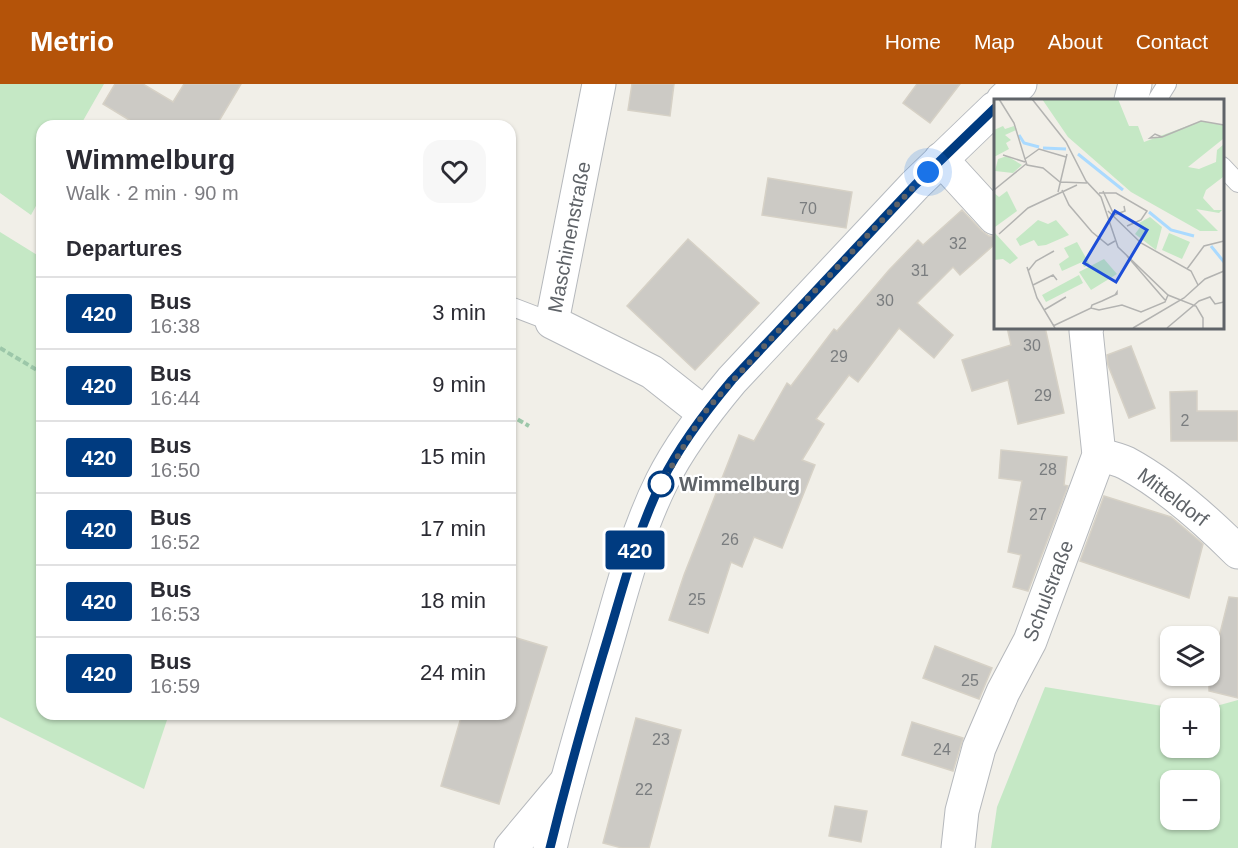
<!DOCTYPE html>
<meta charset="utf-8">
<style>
:root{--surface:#fff;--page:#f7f7f7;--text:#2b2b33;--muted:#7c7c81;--line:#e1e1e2;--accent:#b45309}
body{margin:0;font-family:Arial,sans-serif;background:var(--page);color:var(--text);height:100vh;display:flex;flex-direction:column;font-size:22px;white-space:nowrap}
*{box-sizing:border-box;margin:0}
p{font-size:20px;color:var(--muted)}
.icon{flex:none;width:33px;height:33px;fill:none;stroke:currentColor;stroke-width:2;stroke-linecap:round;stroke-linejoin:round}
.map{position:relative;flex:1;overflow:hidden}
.side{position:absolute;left:36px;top:36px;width:480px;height:600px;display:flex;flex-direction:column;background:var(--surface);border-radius:18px;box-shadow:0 2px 4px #0004}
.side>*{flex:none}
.badge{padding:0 12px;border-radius:4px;font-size:21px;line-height:39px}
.buttons{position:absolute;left:1160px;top:542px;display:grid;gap:12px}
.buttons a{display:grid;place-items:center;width:60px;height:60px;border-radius:12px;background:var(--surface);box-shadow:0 2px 4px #0004;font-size:30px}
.you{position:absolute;width:30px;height:30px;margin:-15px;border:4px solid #fff;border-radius:50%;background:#1a73e8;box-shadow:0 0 0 9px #1a73e833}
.map>.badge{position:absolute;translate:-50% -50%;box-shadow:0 0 0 3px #fff}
h2{padding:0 30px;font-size:22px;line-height:54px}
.round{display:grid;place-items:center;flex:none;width:63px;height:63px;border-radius:18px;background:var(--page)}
.overview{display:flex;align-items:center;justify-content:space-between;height:102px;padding:0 30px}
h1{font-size:28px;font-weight:700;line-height:45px}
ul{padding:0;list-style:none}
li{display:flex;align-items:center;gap:18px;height:72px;padding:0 30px;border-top:2px solid var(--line)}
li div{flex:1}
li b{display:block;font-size:22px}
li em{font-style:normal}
li .badge{min-width:66px;font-weight:700;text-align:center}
header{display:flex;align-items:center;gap:36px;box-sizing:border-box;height:84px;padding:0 30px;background:var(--accent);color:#fff}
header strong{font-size:28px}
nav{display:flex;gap:33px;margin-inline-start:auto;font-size:21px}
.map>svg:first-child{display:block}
.green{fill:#c5e8c5;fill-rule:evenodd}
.building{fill:#cccac5;stroke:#d6d1c6;stroke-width:1.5}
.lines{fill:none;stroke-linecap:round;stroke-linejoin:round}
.service-casing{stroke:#b5b8bc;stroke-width:20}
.minor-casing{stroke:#b5b8bc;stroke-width:35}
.secondary-casing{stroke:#b6babf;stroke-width:35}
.path{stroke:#9cc7a9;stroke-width:4;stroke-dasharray:6 3;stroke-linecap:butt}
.service{stroke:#fff;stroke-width:18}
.minor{stroke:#fff;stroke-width:33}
.secondary{stroke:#fff;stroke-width:33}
.line-casing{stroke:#fff;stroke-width:14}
.line{stroke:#003b80;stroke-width:9}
.walk{stroke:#5f6368;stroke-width:6;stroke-dasharray:0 10.8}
.stop-dot{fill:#fff;stroke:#003b80;stroke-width:3}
.labels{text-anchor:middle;stroke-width:4.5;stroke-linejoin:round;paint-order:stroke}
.number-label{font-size:16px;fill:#7a7d7f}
.street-label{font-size:20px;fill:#5f6368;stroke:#fff}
.stop-label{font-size:20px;font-weight:bold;fill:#5f6368;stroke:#fff;text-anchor:start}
.inset-river{fill:none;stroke:#aadaff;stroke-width:3}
.inset-road{fill:none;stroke:#b3b3b1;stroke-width:1.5}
.view{fill:#1d4ed8;fill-opacity:0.15;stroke:#1d4ed8;stroke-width:3}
.inset-edge{fill:none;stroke:#5f6368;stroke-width:3}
</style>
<header>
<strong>Metrio</strong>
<nav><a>Home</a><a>Map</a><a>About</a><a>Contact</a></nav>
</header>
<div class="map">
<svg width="1238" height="764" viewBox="0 0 1238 764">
<rect width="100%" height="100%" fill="#f1efe8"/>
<g class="green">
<path d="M0,0H104L80,42H42V111L31,131L0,109Z"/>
<path d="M0,148L42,174V630H169L144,705L0,633Z"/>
<path d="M1045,603L1175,624H1170V663H1209V624L1238,616V764H991L997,723ZM1170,696H1209V735H1170Z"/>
</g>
<g class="building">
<path d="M115,0H143L173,18L184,0H241L216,42H139L103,20Z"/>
<path d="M632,0H674L670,32L628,26Z"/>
<path d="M917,0H960L930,39L903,19Z"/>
<path d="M768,94L852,108L846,144L762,131Z"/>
<path d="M962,126L982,147L989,152H995V160L960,191L953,183L917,219L953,251L934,274L899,244L858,298L849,291L816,335L824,340L802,376L815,381L782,464L754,453L742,483L731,478L708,549L669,536L684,491L739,351L754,357L787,299L791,302L834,245L837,247L889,186L918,156L923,161Z"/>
<path d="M688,155L759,219L695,286L627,222Z"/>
<path d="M1007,243H1045L1064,329L1018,340L1008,296L972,307L962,276L1011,261Z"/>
<path d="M1131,262L1155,324L1129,334L1108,281L1107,271Z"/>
<path d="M1197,307V327H1238V357H1171L1170,308Z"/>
<path d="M1001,366L1067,373L1064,401L1068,402L1028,507L1013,503L1021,471L1008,468L1022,397L999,394Z"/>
<path d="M1104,412L1171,433L1203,460L1189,514L1080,477Z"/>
<path d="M1229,513L1238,514V614L1209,607V593Z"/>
<path d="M510,552L547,563L499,720L441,702L462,630H510Z"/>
<path d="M935,562L992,584L979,615L923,594Z"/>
<path d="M636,634L681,646L649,764H622L603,759Z"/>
<path d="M912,638L963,654L953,687L902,671Z"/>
<path d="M835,722L867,727L861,758L829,752Z"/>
</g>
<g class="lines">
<g class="service-casing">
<g id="service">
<path d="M1157,16L1167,0"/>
<path d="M1222,82L1238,99"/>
<path d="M510,222L552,238"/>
</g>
</g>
<g class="minor-casing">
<g id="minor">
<path d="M599,0L552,238L652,288L704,329"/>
<path d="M1131,16L1135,0"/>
<path d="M941,75L995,134"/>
<path d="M1099,371C1108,373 1118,375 1126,379C1167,401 1205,435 1238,468"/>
<path d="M511,764L567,697"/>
<path d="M958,764L962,727L979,664L1003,608L1030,557L1099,371L1086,247L1087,243"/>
</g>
</g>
<g class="secondary-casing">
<g id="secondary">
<path d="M1003,16L1020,0"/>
<path d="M550,764C565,700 584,637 602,575C620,515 634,453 662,397C680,361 706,327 732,296L915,101L995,24"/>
</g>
</g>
<g class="path">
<path d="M0,264L42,289"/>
<path d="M510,331L529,342"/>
</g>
<use href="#service" class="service"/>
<use href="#minor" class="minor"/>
<use href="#secondary" class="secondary"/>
</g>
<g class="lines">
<g class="line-casing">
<path id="line" d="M550,764C566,699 584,634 603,570C621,512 635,452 662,397C680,361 706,327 732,296L915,101L995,24"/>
</g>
<use href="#line" class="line"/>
<path class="walk" d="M661,400L704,329L718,313L811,211L928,88"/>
</g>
<circle class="stop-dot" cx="661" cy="400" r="12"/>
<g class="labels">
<g class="number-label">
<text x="808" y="130">70</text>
<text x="958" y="165">32</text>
<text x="920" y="192">31</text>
<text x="885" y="222">30</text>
<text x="1032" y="267">30</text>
<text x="839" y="278">29</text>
<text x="1043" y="317">29</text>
<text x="1185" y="342">2</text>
<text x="1048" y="391">28</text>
<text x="1038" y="436">27</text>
<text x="730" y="461">26</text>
<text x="697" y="521">25</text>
<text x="970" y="602">25</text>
<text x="661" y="661">23</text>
<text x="942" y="671">24</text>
<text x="644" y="711">22</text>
</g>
<g class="street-label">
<text transform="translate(569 153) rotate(-79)" y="7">Maschinenstraße</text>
<text transform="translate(1173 413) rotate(37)" y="7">Mitteldorf</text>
<text transform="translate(1048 507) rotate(-69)" y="7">Schulstraße</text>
</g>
<g class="stop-label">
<text x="679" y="407">Wimmelburg</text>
</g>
</g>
<g transform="translate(994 15)">
<rect width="230" height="230" fill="#f1efe8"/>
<path d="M48,0H124L135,27H144L150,43L207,22L229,26V40L194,68L205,70L222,63L223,51L229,46V78L212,91L209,99L220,111H228L225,114L202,110L224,132H206L137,93L74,38ZM9,27L11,30L20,27L22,31L11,36L17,41L12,44L15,50L0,58V31ZM13,57L28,66L19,74L1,72L4,60ZM13,92L23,112L1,128L0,94L5,98ZM156,118L168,128L162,151L141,135L147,127L145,124ZM44,121L54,125L62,121L75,136L52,146L44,147L40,141L26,147L22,140ZM0,133L24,159L16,165L9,160L0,161ZM175,134L196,143L188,160L168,151ZM83,143L96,166L90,168L88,163L68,172L65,165L75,158L70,149ZM110,160L123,175L97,191L85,173ZM85,176L89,184L52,203L48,196Z" fill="#c5e8c5"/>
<path class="inset-river" d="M25,36L30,44L45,48M49,49L72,50M84,55L129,91M155,113L177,131L200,137M217,147L230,163"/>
<path class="inset-road" d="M5,0L20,24L31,60M38,0L72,43L92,82L107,98L124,148L174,196L202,207L209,219V229M168,38L161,35L156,39L168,38L207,22L230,26M9,56L31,63M31,60L33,66L49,69L66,83L93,84M31,60L45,50L72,58M0,91L32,65M68,91L75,106L98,133L114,146L121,142M109,92L120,116L131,112L130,107M64,93L73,55M105,94H122L153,112L147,121L133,127M114,112L147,144L197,172L204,186M5,135L34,109L83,86M133,157L171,201M33,168L43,199L61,229M193,170L210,147L230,142M34,172L42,162L60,152M39,186L59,176L63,181M97,209L98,206L108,202L123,195V193L121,196M50,211L72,198M59,227L97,209L105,211L128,206L147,213L171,203L174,196M139,229L190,199L211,180L230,172M173,229L205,202L216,198L221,205L230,203"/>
<path class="view" d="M121,112L153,131L122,183L90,164Z"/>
<rect width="230" height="230" class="inset-edge"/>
</g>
</svg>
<div class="buttons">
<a><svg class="icon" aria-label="layers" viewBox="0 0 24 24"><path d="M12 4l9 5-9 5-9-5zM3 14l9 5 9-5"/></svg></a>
<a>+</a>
<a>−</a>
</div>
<div class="you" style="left:928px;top:88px"></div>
<b class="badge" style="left:635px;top:466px;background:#003b80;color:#fff">420</b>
<section class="side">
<div class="overview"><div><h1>Wimmelburg</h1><p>Walk · 2 min · 90 m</p></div><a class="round"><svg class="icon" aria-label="heart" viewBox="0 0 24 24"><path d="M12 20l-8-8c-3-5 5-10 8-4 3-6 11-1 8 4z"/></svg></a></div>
<h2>Departures</h2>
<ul>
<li><span class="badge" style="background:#003b80;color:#fff">420</span><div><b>Bus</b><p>16:38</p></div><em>3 min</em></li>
<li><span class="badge" style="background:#003b80;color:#fff">420</span><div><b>Bus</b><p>16:44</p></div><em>9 min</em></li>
<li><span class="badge" style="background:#003b80;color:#fff">420</span><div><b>Bus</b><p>16:50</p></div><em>15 min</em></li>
<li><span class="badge" style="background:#003b80;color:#fff">420</span><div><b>Bus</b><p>16:52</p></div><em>17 min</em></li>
<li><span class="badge" style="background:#003b80;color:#fff">420</span><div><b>Bus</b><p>16:53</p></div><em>18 min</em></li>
<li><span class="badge" style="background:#003b80;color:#fff">420</span><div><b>Bus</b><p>16:59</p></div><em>24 min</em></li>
</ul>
</section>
</div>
